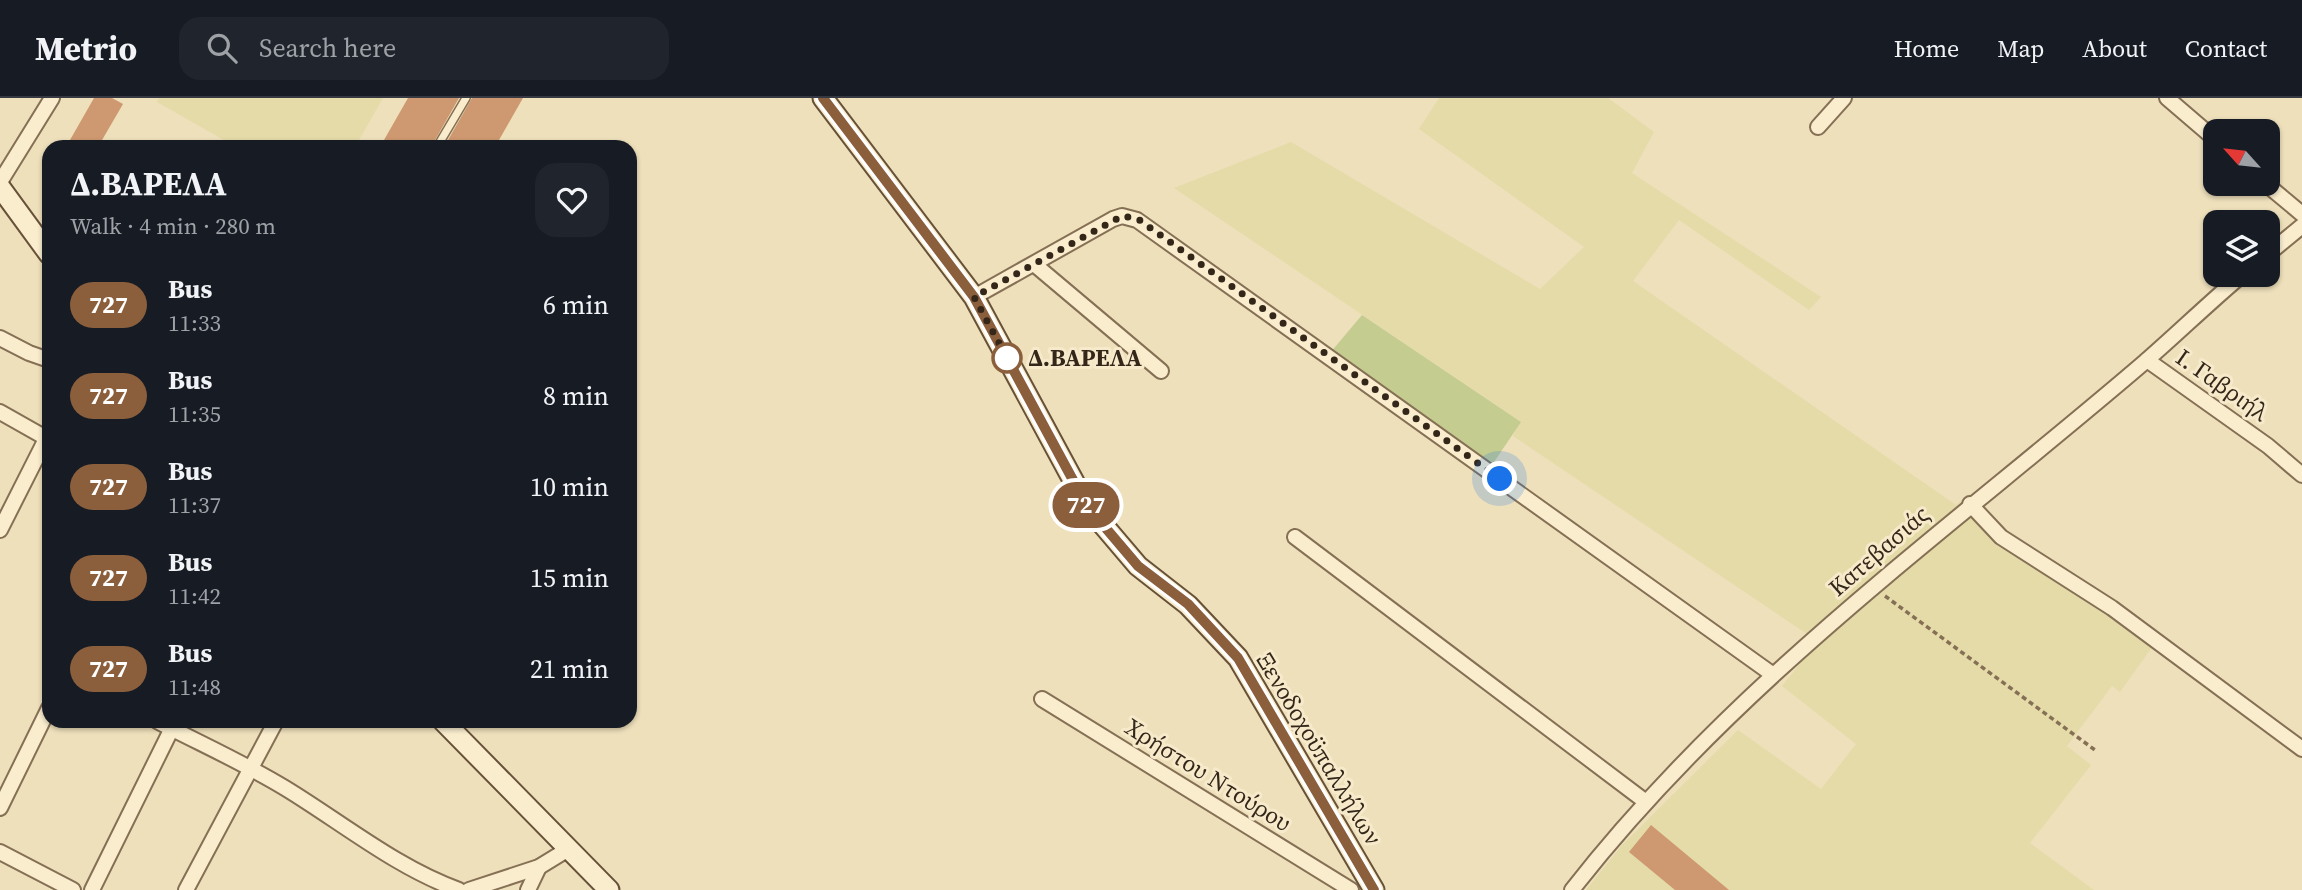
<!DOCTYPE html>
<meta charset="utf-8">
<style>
:root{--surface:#171b24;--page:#20242c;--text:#f1f3f6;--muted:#9ea1a6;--line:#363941}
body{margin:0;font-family:"Source Serif 4",serif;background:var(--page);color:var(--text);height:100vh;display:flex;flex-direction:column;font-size:26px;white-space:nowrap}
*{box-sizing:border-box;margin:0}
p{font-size:23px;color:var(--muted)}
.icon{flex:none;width:38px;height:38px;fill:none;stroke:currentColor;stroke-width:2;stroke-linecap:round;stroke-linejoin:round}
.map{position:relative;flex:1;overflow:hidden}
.side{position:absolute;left:42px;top:42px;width:595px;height:588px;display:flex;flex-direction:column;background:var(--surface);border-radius:21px;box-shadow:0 2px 5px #0004}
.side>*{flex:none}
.badge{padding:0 14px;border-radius:23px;font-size:24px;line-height:46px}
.needle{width:46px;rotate:297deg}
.buttons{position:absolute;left:2203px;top:21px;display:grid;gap:14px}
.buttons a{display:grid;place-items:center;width:77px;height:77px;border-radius:14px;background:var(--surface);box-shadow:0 2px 5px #0004;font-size:35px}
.you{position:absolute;width:35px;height:35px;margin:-18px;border:5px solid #fff;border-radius:50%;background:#1a73e8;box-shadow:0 0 0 10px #1a73e833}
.map>.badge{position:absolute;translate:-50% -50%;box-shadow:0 0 0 4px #fff}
.round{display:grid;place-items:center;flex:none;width:74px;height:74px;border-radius:21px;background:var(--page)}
.summary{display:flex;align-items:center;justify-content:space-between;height:119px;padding:0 28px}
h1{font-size:33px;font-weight:700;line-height:52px}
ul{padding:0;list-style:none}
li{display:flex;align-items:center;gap:21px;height:91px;padding:0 28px}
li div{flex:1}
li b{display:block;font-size:26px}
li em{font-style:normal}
li .badge{min-width:77px;font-weight:700;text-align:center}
header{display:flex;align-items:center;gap:42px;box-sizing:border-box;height:98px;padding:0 35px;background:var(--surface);border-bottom:2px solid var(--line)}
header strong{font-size:33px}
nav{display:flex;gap:38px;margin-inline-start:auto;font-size:24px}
.search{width:490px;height:63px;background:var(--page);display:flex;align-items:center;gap:18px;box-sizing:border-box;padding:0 24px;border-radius:21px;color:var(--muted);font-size:26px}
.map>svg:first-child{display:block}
.farmland{fill:#e4dba9}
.green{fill:#c4cc90}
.building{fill:#ce9870}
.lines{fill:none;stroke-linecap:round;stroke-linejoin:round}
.lane-casing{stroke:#867055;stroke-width:10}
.street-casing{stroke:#867055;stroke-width:18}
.secondary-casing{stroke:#675139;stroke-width:23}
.path{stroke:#867055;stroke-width:3.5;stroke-dasharray:5 3.5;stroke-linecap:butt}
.lane{stroke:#f9edce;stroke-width:7}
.street{stroke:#f9edce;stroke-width:14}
.secondary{stroke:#f9edce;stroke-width:19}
.line-casing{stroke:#fff;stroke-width:16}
.line{stroke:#8b5e3c;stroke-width:10}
.walk{stroke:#34271a;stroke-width:7;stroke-dasharray:0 12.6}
.stop-dot{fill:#fff;stroke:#8b5e3c;stroke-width:3.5}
.labels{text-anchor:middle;stroke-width:6;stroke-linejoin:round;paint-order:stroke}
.stop-label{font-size:24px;font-weight:bold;fill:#34271a;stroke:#f6eacb;text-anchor:start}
.street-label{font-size:24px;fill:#34271a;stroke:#f6eacb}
</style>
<header>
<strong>Metrio</strong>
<div class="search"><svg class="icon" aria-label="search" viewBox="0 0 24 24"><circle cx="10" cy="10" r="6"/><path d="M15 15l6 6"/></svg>Search here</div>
<nav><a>Home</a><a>Map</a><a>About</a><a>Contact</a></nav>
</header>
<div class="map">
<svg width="2302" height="792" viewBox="0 0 2302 792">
<rect width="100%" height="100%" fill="#eee0bb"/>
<g class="farmland">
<path d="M159,0H383L355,49H236L157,4Z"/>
<path d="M1439,0H1608L1654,34L1632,75L1821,199L1809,212L1679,122L1633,183L1956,407L1969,396L2003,436L2155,545L2120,594L2112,588L2067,648L2091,667L2030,745L2094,792H1586L1622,747L1738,632L1821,691L1856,646L1782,588L1817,545L1810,538L1513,338L1520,323L1174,90L1291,44L1540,191L1584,149L1419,31Z"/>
</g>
<path class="green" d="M1362,217L1521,324L1492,367L1330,255Z"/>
<g class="building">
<path d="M94,0H112L123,6L98,49H66Z"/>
<path d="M408,0H459L431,49H380Z"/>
<path d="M472,0H523L495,49H444Z"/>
<path d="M1651,727L1729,792H1675L1629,754Z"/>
</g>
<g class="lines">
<g class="lane-casing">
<path id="lane" d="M437,49L466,0"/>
</g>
<g class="street-casing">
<g id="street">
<path d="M2167,0L2216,42"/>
<path d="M1818,29L1844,0"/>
<path d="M0,84L52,0"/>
<path d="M2266,86L2302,116"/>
<path d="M2268,156L2302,128"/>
<path d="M1034,166L1161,273"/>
<path d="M974,199L1113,121L1122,118L1137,122L1772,576"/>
<path d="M0,240L29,255L49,262"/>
<path d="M2147,262L2268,348L2302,377"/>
<path d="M0,314L46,340"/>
<path d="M1970,406L2001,439L2112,510L2302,651"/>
<path d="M0,432L49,335"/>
<path d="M1295,439L1646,704"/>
<path d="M1042,601L1351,792"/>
<path d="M157,623C199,645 244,665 285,690C341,724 397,770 459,792"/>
<path d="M0,710L49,610"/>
<path d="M0,754L73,792"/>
<path d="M92,792L175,624"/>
<path d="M186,792L276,623"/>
<path d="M469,792L539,769L570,750"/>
<path d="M528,792L539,769"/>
<path d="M1572,792C1736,582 1948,433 2147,262C2179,234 2210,204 2242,177"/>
</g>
</g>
<g class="secondary-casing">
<g id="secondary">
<path d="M823,0L974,199L1087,408L1138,468L1188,507L1238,560L1374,792"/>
<path d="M0,89L49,156"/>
<path d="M443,623L609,792"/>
</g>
</g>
<path class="path" d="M1885,498L2095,652"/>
<use href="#lane" class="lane"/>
<use href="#street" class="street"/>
<use href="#secondary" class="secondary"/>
</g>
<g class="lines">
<g class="line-casing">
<path id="line" d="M823,0L974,199L1087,408L1138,468L1188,506L1238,560L1374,792"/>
</g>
<use href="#line" class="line"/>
<path class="walk" d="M1007,260L1012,269L974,199L1122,118L1138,121L1500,381"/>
</g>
<circle class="stop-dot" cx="1007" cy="260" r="14"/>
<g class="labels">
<g class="stop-label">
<text x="1028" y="268">Δ.ΒΑΡΕΛΑ</text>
</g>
<g class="street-label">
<text transform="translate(2222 287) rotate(35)" y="8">Ι. Γαβριήλ</text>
<text transform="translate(1879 453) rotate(-41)" y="8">Κατεβασιάς</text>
<text transform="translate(1319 651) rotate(59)" y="8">Ξενοδοχοϋπαλλήλων</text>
<text transform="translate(1208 677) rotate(32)" y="8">Χρήστου Ντούρου</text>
</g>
</g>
</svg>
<div class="buttons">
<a><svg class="needle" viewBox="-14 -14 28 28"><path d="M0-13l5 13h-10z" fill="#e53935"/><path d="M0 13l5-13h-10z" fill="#9ea1a6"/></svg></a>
<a><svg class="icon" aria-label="layers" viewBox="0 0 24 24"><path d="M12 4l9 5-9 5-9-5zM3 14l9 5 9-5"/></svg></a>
</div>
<div class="you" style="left:1500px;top:381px"></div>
<b class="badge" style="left:1086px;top:407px;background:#8b5e3c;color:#fff">727</b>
<section class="side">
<div class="summary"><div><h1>Δ.ΒΑΡΕΛΑ</h1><p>Walk · 4 min · 280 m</p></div><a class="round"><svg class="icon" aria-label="heart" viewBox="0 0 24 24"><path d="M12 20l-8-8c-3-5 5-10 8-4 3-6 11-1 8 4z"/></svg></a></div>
<ul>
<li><span class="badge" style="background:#8b5e3c;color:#fff">727</span><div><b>Bus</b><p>11:33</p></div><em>6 min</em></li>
<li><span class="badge" style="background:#8b5e3c;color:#fff">727</span><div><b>Bus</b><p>11:35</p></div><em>8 min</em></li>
<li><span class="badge" style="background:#8b5e3c;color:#fff">727</span><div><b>Bus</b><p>11:37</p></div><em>10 min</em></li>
<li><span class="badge" style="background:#8b5e3c;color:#fff">727</span><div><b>Bus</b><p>11:42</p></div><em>15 min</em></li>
<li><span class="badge" style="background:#8b5e3c;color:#fff">727</span><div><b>Bus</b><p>11:48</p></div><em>21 min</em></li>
</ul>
</section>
</div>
